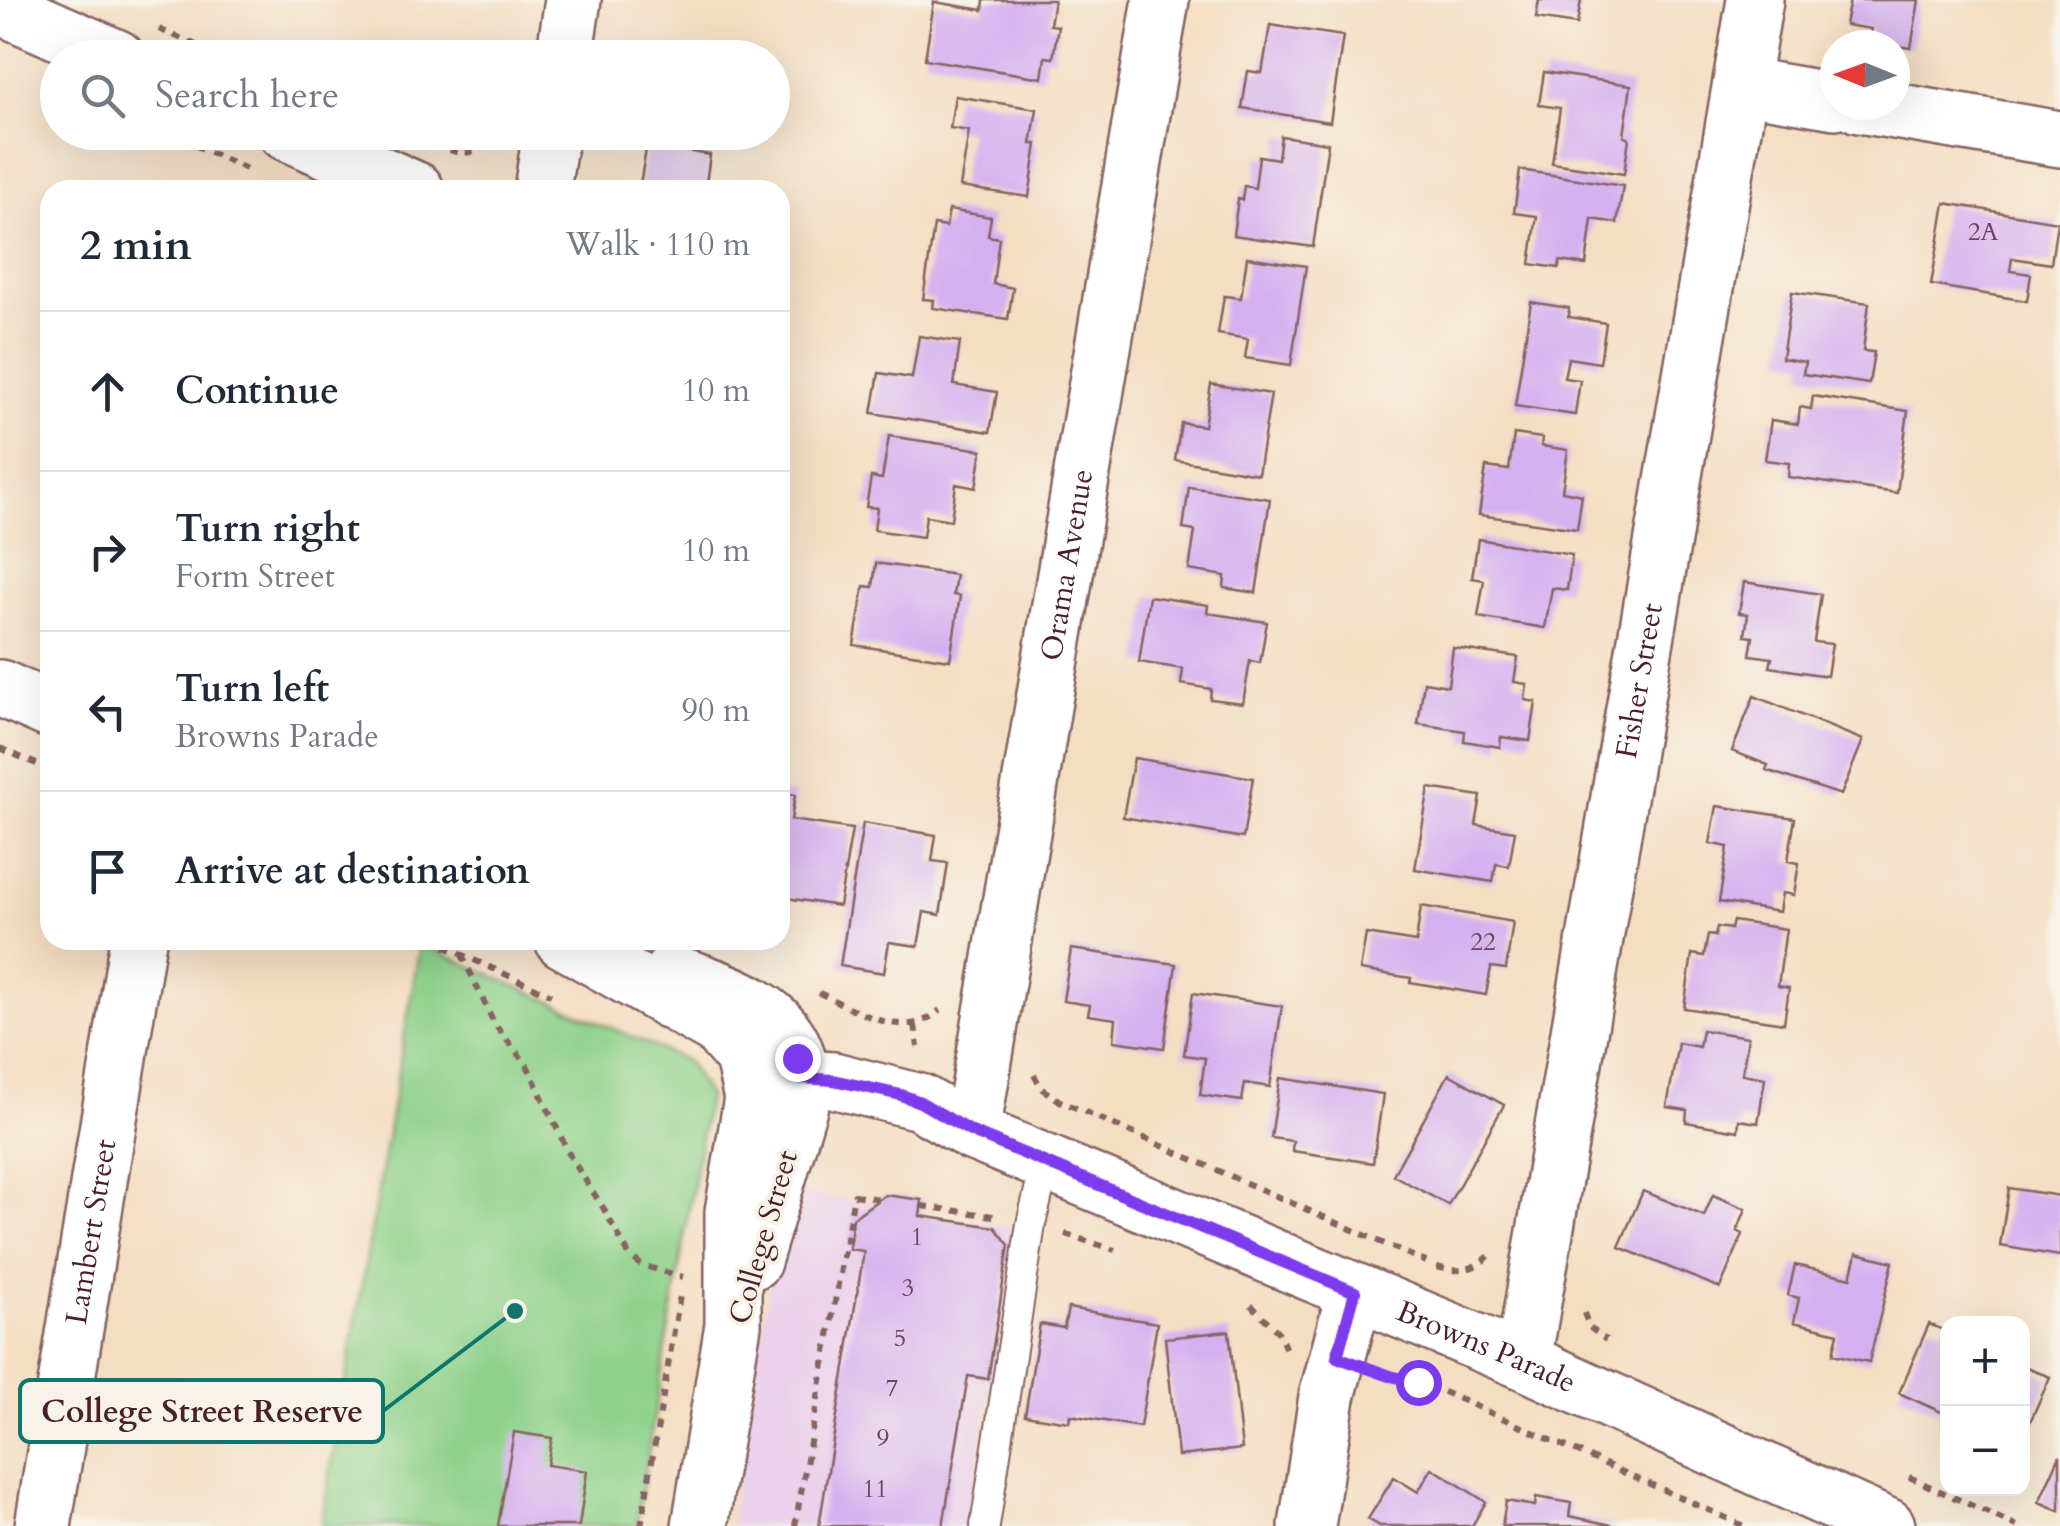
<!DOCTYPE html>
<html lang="en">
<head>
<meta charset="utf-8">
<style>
	body { margin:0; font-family:Cardo,serif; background:#f6f6f7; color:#1f2937 }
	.controls { position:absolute; right:30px; bottom:30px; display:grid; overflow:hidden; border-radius:20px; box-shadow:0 10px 40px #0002 }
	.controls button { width:90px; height:90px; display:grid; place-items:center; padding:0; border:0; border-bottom:2px solid #e0e1e3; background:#fff; color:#1f2937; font:50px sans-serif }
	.compass { position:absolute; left:1820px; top:30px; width:90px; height:90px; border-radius:50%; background:#fff; box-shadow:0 10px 40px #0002; rotate:271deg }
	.stop { position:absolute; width:30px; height:30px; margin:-22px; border:8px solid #7c3aed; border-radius:50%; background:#fff }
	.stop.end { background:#7c3aed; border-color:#fff; box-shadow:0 2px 10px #0008 }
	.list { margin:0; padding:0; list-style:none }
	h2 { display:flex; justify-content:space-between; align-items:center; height:130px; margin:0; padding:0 40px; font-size:42px }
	h2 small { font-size:32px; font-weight:400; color:#747a83 }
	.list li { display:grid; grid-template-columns:65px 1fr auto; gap:30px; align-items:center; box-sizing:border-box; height:160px; padding:0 40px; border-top:2px solid #e0e1e3 }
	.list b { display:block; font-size:38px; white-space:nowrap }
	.list p { margin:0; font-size:32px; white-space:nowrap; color:#747a83 }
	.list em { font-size:32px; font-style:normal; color:#747a83 }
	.icon { flex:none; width:55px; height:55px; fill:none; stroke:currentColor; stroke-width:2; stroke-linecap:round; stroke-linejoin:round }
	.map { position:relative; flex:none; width:2060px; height:1526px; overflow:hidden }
	.search { position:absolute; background:#fff; box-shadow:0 10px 40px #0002; left:40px; top:40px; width:750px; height:110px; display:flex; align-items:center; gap:25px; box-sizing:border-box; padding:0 35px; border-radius:55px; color:#747a83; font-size:38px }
	.panel { position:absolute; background:#fff; box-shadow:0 10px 40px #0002; left:40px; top:180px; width:750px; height:770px; border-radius:30px }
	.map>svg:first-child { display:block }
	.built { fill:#ebd1eb }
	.green { fill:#8ed18a; stroke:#6c785a; stroke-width:2.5 }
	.building { fill:#d5b0f0 }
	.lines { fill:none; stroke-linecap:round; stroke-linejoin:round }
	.lane-casing { stroke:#866260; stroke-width:32 }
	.street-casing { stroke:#866260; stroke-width:60 }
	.path { stroke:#866260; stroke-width:6; stroke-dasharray:8 8; stroke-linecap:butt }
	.lane { stroke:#fff; stroke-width:28 }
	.street { stroke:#fff; stroke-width:55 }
	.route { stroke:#7c3aed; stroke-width:12 }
	.labels { text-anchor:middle; stroke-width:8; stroke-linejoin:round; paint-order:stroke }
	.number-label { font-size:25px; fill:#6d435c }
	.street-label { font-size:30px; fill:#4a1f2b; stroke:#f7f3e8 }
	.leader { fill:none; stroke:#0f766e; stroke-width:4 }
	.callout-dot { fill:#0f766e; stroke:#f7f3e8; stroke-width:4 }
	.callout { fill:#f7f3e8; stroke:#0f766e; stroke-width:4 }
	.callout-label { font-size:32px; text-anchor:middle; font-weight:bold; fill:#4a1f2b }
</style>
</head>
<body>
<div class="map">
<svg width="2060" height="1526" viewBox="0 0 2060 1526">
	<rect width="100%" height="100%" fill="#f7f3e8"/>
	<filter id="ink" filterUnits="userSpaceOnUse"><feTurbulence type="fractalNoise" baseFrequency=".01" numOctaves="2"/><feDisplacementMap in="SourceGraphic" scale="20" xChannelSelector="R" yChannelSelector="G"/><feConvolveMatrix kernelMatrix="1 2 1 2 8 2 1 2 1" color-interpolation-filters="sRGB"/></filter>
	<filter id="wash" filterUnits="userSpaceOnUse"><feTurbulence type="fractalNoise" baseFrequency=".0048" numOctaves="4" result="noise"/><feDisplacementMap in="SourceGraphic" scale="40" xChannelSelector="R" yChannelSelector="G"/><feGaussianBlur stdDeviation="2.25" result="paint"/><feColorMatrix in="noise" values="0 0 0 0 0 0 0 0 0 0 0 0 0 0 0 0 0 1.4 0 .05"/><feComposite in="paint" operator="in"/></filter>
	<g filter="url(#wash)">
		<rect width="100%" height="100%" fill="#f4dec2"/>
		<!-- built -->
		<path class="built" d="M785,1190L1016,1228L967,1526H730Z"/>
		<!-- green -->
		<path class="green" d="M420,944L687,1061L708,1096L636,1526H321Z"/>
		<g id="blocks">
			<!-- building -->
			<path class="building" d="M984,0H1054L1050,25L1058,26L1053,58L1045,57L1042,78L925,59L934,2L983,10Z
				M1539,0H1581L1577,24L1536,18Z
				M1850,0H1919L1911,48L1869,42L1871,29L1845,25Z
				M1270,25L1343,36L1330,122L1242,108L1248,71L1262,73Z
				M667,47L716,55V58H665Z
				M1544,72L1631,85L1624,136L1629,138L1624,174L1552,163L1560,108L1539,105Z
				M955,96L1037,109L1031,144H1037L1029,197L960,187L969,131L950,128Z
				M653,132H712L710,145L652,136Z
				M1281,136L1328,143L1313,247L1233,235L1238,199L1242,200L1244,186L1255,188L1259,156L1278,159Z
				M647,144L710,155L705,190H639Z
				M1520,170L1623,186L1617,223L1592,219L1586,265L1560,261L1559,268L1530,264L1537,216L1514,213Z
				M1945,203L2057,222L2051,264L2012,258L2010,271L2031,274L2027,301L1931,285Z
				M949,210L991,217L988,236L999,238L993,284L1013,288L1008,319L933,308L934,300L923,299L934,225L946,227Z
				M1247,257L1306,266L1291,365L1245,358L1248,339L1218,334L1224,296L1241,298Z
				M1792,292L1869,303L1863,351L1874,352L1869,384L1803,374L1805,362L1782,358Z
				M1531,302L1569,308L1568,317L1606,323L1600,363L1568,358L1564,378L1580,380L1575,415L1515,406Z
				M919,336L960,342L954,385L997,392L990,432L872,413L879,373L912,378Z
				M1211,384L1271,394L1258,474L1175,460L1181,423L1204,426Z
				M1813,396L1908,411L1897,493L1788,477L1789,463L1765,460L1771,420L1798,424L1800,407L1811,409Z
				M1514,434L1542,438L1541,446L1568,450L1562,491L1582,495L1577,529L1479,515L1486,467L1509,470Z
				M889,436L982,450L976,488L956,484L951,520L926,516L923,537L874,530L877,508L866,507L871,477L882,479Z
				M1189,487L1270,499L1256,593L1224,588L1225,576L1189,570L1195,531L1183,529Z
				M1478,539L1572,555L1567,590L1552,588L1545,628L1478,617L1484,580L1472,578Z
				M876,563L956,575L953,595L960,596L950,660L854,645L864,586L873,587Z
				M1744,582L1821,594L1814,642L1832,644L1827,676L1770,667L1772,658L1750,655L1753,637L1745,636L1748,614L1739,613Z
				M1149,596L1208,605L1207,613L1267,622L1260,663L1250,661L1243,703L1210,699L1211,689L1181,684L1183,669L1139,662Z
				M1453,648L1518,657L1514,682L1527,684L1525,700L1536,702L1530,741L1501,737L1500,747L1464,741L1465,731L1418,724L1424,682L1448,686Z
				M1754,696L1863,740L1841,795L1766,770L1768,765L1732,751Z
				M1134,758L1253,778L1243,838L1123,817Z
				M1429,788L1481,796L1476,825L1515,831L1509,866L1496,864L1493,882L1415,869Z
				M780,792L795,795L791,820L852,829L839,906L780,897Z
				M1717,806L1795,818L1788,861L1799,863L1794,895L1782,893L1779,912L1719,902L1728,847L1710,843Z
				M863,823L936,835L932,861L948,863L940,915L924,912L918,946L889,942L884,973L840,966Z
				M1421,906L1513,922L1506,969L1491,967L1486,995L1410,982L1411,978L1360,970L1366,934L1416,942Z
				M1733,921L1786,929L1778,986L1789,988L1784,1023L1684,1008L1692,954L1704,956L1708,935L1715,936L1717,927L1731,929Z
				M1071,949L1176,964L1164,1048L1114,1041L1116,1019L1088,1015L1090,1005L1063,1001Z
				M1193,993L1282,1006L1270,1087L1245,1083L1242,1101L1200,1095L1205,1058L1184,1055Z
				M1702,1030L1748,1037L1742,1074L1765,1078L1758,1123L1739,1120L1738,1131L1686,1122L1687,1110L1667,1107L1678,1043L1699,1047Z
				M1449,1074L1504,1105L1448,1205L1393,1175Z
				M1280,1078L1383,1094L1373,1163L1292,1151L1293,1141L1271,1138Z
				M2009,1188L2060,1196V1256L2000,1246Z
				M1643,1191L1704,1216L1713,1195L1746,1209L1737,1231L1743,1234L1720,1288L1619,1247Z
				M885,1195L922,1200L920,1216L995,1227L1009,1245L988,1379L968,1376L943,1526H819L864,1251L849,1249L853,1218Z
				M1857,1253L1893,1262L1869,1362L1833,1354L1838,1333L1794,1322L1799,1298L1788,1295L1795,1265L1851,1278Z
				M1068,1308L1157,1323L1140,1427L1070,1415L1069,1422L1025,1415L1040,1324L1064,1328Z
				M1929,1324L1948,1332V1406L1941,1412L1899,1393Z
				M1229,1331L1242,1449L1178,1456L1165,1338Z
				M2022,1365L2050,1377L2022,1440Z
				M514,1432L552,1438L547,1465L587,1471L579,1526H498Z
				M2060,1455V1511L2039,1502Z
				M1432,1468L1486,1502L1472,1526H1380L1368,1519L1394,1477L1418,1492Z
				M1536,1497L1571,1503L1569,1516L1617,1526H1502L1506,1501L1535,1506Z"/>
		</g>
	</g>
	<g filter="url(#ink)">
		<use href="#blocks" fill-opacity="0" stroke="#866260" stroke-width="2.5"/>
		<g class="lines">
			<defs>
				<path id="lane" d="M985,1526L1031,1224L1046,1161"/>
				<g id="street">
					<path d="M0,6L117,58"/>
					<path d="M564,58L573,0"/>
					<path d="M1741,85L1835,101"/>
					<path d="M1859,105L2060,139"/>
					<path d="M286,132L416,190"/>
					<path d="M542,190L551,132"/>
					<path d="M0,688L50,710"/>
					<path d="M563,940L718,1028L743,1057L752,1098L733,1212V1325L700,1526"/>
					<path d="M672,972C741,996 811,1015 800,1104L753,1261"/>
					<path id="s1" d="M752,1098L801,1078L833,1080L920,1102L972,1132L1523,1361L1887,1526"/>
					<path id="s2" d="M972,1132L1161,0"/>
					<path id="s3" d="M1523,1361L1755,0"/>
					<path id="s4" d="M43,1526L138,940"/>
					<path d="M1307,1526L1327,1397L1355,1292"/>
				</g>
			</defs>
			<!-- lane casing -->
			<use href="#lane" class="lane-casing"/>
			<!-- street casing -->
			<use href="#street" class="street-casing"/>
			<!-- path -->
			<path class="path" d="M159,29L227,58
				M166,132L251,171
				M450,150C469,158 486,148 499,133
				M0,748L50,770
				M430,940L551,995
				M462,955L495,1025L527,1065L571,1158L604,1209L629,1255L641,1265L683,1277
				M819,993C855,1009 905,1044 940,1010
				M915,1025L918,1047
				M1034,1075L1042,1089L1060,1101L1426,1262
				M922,1206L1000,1217
				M1065,1234L1115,1250
				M1437,1267C1458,1273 1473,1271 1489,1256
				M1251,1305L1279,1333L1286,1350
				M1584,1313L1589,1327L1606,1340
				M1382,1373L1430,1386L1744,1526
				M1909,1477L2017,1526
				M641,1526L680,1295
				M795,1526L854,1195L880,1199"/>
			<!-- lane -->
			<use href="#lane" class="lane"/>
			<!-- street -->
			<use href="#street" class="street"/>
		</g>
	</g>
	<g class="lines" filter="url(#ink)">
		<!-- route -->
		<path class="route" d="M797,1058L801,1078L833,1080L901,1095L920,1102L972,1132L1355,1292L1337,1357L1390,1376L1418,1382"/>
	</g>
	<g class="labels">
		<!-- number labels -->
		<g class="number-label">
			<text x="1983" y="240">2A</text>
			<text x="1483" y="950">22</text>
			<text x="917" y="1245">1</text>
			<text x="908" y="1296">3</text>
			<text x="900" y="1346">5</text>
			<text x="892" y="1396">7</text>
			<text x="883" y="1446">9</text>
			<text x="875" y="1497">11</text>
		</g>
		<!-- street labels -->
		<g class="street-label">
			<text dy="10" stroke="none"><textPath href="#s2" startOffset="575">Orama Avenue</textPath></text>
			<text dy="10" stroke="none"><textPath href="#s3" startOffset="690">Fisher Street</textPath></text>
			<text dy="10" stroke="none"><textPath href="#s4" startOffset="298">Lambert Street</textPath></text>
			<text transform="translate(763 1237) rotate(-74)" y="10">College Street</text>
			<text dy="10" stroke="none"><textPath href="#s1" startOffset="792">Browns Parade</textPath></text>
		</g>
	</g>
	<!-- callouts -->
	<path class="leader" d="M515 1311L383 1411"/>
	<circle class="callout-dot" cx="515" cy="1311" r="10"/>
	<rect class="callout" x="20" y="1380" width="363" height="62" rx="10"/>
	<g class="callout-label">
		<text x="202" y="1422">College Street Reserve</text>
	</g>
</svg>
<div class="controls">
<button>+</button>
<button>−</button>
</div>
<svg class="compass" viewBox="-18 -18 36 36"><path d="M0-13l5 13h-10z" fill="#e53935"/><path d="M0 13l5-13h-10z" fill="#747a83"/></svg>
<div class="stop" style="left:1418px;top:1382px"></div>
<div class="stop end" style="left:797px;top:1058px"></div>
<div class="search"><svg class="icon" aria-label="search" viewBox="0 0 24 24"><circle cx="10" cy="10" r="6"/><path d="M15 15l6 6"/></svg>Search here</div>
<section class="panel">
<h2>2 min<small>Walk · 110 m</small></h2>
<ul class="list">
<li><svg class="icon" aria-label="ahead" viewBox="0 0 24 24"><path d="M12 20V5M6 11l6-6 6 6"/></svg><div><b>Continue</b></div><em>10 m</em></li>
<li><svg class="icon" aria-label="right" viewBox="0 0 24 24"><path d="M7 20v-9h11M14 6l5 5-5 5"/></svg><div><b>Turn right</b><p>Form Street</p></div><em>10 m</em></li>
<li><svg class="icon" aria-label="left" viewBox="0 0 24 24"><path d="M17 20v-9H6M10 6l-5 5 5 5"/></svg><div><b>Turn left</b><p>Browns Parade</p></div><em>90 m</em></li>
<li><svg class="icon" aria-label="arrive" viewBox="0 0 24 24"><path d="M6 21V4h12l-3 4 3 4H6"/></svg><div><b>Arrive at destination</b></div></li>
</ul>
</section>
</div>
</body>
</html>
